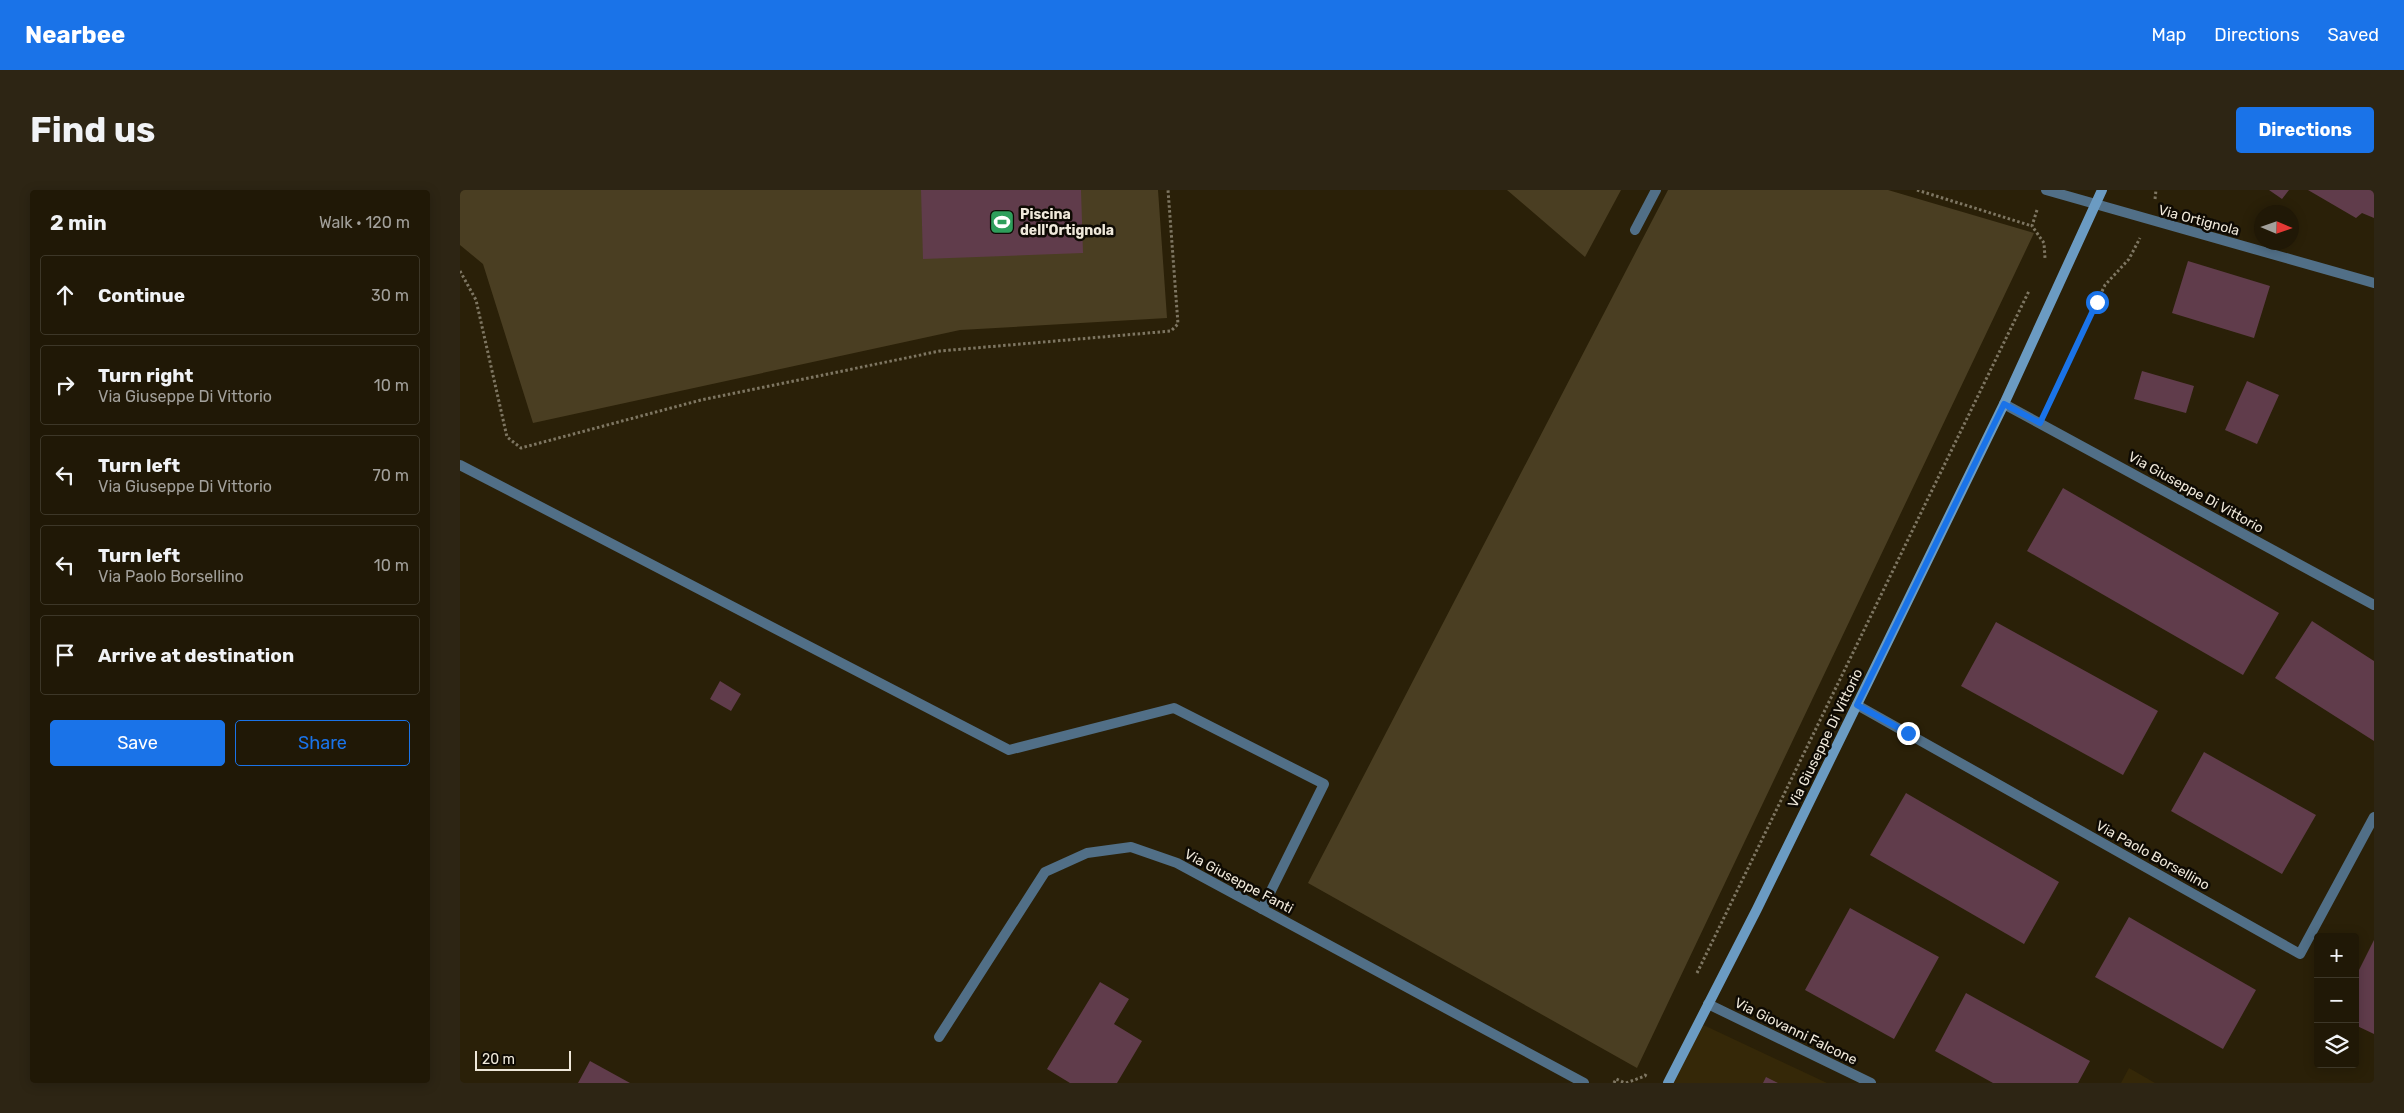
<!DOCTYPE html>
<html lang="en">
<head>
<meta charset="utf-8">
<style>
	body { margin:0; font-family:Rubik,sans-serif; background:#2d2514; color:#f1f3f6 }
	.controls { position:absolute; right:15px; bottom:15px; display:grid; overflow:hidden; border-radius:5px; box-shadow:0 2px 12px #0003 }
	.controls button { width:45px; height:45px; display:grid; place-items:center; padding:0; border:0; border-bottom:1px solid #3d3728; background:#201806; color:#f1f3f6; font:25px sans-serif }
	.compass { position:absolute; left:1794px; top:15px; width:45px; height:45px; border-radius:50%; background:#201806; box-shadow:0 2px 12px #0003; rotate:92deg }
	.scale { position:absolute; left:15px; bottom:12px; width:96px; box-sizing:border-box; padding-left:5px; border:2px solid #efe8da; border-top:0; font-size:14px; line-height:18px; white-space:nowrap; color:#efe8da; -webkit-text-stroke:4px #0e0a03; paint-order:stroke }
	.stop { position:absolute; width:15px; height:15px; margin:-11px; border:4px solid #1a73e8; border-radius:50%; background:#fff }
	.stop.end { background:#1a73e8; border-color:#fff; box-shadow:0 1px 5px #0008 }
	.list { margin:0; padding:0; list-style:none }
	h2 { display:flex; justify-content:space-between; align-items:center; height:65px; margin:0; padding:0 20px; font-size:21px }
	h2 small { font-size:16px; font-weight:400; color:#a2a09b }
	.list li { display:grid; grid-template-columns:32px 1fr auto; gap:15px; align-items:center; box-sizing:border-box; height:80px; margin:0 10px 10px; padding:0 10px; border:1px solid #3d3728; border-radius:5px }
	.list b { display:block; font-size:19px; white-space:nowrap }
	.list p { margin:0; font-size:16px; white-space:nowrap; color:#a2a09b }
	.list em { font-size:16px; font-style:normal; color:#a2a09b }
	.actions { display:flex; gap:10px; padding:15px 20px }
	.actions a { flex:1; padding:11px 0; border:1px solid #1a73e8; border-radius:5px; text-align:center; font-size:18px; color:#1a73e8 }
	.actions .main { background:#1a73e8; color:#fff }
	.icon { flex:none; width:28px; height:28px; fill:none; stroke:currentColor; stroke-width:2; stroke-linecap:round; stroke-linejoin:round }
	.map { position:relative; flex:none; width:1914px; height:893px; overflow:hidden; border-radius:5px }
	header { display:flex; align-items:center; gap:30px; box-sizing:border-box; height:70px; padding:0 25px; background:#1a73e8; color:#fff }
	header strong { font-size:24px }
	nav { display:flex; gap:28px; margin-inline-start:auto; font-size:18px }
	.intro { display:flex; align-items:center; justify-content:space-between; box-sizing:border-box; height:120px; padding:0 30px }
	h1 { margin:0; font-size:35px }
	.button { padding:12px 22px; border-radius:5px; background:#1a73e8; color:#fff; font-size:18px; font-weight:700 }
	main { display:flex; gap:30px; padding:0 30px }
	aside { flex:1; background:#201806; border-radius:5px; box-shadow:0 2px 12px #0003 }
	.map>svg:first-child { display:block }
	.built { fill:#352808 }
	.green { fill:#4a3e22 }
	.building { fill:#603c4b }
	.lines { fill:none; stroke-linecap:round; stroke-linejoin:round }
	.path { stroke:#7e7662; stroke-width:3; stroke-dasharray:2.5 2.5; stroke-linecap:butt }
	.service { stroke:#516f87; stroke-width:10 }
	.minor { stroke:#516f87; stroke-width:10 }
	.secondary { stroke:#6b9bc2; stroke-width:10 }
	.route { stroke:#1a73e8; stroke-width:6 }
	.labels { text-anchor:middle; stroke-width:5; stroke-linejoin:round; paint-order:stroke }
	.poi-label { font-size:14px; font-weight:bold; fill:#efe8da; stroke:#0e0a03; text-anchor:start }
	.street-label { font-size:14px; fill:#efe8da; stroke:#0e0a03 }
</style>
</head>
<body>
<header>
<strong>Nearbee</strong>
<nav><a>Map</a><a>Directions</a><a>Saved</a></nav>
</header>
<div class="intro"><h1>Find us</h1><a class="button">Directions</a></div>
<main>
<aside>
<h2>2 min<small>Walk · 120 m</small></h2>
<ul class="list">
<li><svg class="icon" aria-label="ahead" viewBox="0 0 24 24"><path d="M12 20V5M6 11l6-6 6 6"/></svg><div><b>Continue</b></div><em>30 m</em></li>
<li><svg class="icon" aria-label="right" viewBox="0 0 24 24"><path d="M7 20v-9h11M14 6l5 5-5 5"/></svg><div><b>Turn right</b><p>Via Giuseppe Di Vittorio</p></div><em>10 m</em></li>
<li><svg class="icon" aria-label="left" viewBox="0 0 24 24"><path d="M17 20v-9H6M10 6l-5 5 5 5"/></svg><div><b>Turn left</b><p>Via Giuseppe Di Vittorio</p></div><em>70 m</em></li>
<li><svg class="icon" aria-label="left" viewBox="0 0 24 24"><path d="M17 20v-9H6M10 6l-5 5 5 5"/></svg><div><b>Turn left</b><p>Via Paolo Borsellino</p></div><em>10 m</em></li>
<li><svg class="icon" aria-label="arrive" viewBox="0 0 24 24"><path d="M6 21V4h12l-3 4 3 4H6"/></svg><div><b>Arrive at destination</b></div></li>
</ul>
<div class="actions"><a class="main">Save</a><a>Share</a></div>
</aside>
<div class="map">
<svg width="1914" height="893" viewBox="0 0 1914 893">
	<rect width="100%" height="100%" fill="#2a2008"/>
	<!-- built -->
	<path class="built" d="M1235,831L1367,893H1205Z
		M1669,878L1695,893H1661Z"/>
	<!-- green -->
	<path class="green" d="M0,0H698L707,128L500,140L73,233L23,74L0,55Z
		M1047,0H1161L1125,67Z
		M1208,0H1428L1574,43L1177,878L848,693Z"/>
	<!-- building -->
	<path class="building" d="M461,0H621L623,63L463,69Z
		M1809,0H1829L1822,9Z
		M1848,0H1914V28L1902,23L1896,28Z
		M1728,71L1810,96L1794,148L1712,123Z
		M1682,181L1734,196L1726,223L1674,209Z
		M1787,191L1819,205L1797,254L1765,240Z
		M1603,298L1819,423L1783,485L1567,361Z
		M1852,431L1914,471V551L1815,488Z
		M1536,432L1698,521L1663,585L1501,496Z
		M260,491L281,504L271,521L250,509Z
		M1744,562L1856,625L1822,684L1711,621Z
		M1446,603L1599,692L1564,754L1410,665Z
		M1390,718L1479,767L1434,849L1345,800Z
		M1669,727L1796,800L1763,859L1635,787Z
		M1914,750V844L1895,835V788Z
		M640,792L669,809L654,834L682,851L657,893H610L587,879Z
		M1506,803L1630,871L1618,893H1533L1475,861Z
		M130,871L170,893H118Z
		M1306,887L1318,893H1303Z"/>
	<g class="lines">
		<!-- path -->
		<path class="path" d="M1457,0L1572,36
			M1695,9L1696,0
			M1577,20L1572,36L1584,53L1585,68
			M0,81L16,110L47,247L61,258L241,210L480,161L711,141L718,134L708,0
			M1588,214L1645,95L1669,69L1680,48
			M1237,783L1569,101
			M1154,893L1156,889L1165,893
			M1166,893L1185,886L1187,882"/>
		<!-- service -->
		<path class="service" d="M0,275L549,560L714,518L864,594L802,719"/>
		<!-- minor -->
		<path class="minor" d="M1586,0L1914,93
			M1175,40L1196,0
			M1544,214L1914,415
			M1397,515L1840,764L1914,627
			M1248,814L1411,893
			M479,847L585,682L627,663L671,657L717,673L1124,893"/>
		<!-- secondary -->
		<path class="secondary" d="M1208,893L1297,719L1544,214L1642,0"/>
	</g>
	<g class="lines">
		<!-- route -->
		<path class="route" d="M1448,543L1397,515L1544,214L1580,233L1637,112"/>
	</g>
	<!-- icons -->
	<defs>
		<symbol id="stadium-square" viewBox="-11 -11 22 22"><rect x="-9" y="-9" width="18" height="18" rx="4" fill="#2e9e5b" stroke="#0e0a03"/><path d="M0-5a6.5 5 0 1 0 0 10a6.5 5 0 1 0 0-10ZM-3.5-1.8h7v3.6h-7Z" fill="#fff"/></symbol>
	</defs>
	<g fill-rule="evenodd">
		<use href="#stadium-square" x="528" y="18" width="28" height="28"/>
	</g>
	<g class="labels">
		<!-- poi labels -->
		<g class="poi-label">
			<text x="560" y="29">Piscina<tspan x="560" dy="16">dell'Ortignola</tspan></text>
		</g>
		<!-- street labels -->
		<g class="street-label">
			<text transform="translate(1739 30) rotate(15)" y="5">Via Ortignola</text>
			<text transform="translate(1736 302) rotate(29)" y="5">Via Giuseppe Di Vittorio</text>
			<text transform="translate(1365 548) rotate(-64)" y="5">Via Giuseppe Di Vittorio</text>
			<text transform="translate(1693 665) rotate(29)" y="5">Via Paolo Borsellino</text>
			<text transform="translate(779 691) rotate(28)" y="5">Via Giuseppe Fanti</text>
			<text transform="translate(1336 841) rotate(26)" y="5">Via Giovanni Falcone</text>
		</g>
	</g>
</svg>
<div class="controls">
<button>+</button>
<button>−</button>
<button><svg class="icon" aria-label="layers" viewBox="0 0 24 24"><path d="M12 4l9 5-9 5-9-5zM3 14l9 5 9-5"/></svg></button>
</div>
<svg class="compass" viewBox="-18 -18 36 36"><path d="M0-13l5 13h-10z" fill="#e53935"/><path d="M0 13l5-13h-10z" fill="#a2a09b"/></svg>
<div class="scale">20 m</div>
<div class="stop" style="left:1637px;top:112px"></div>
<div class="stop end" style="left:1448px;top:543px"></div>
</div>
</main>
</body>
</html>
